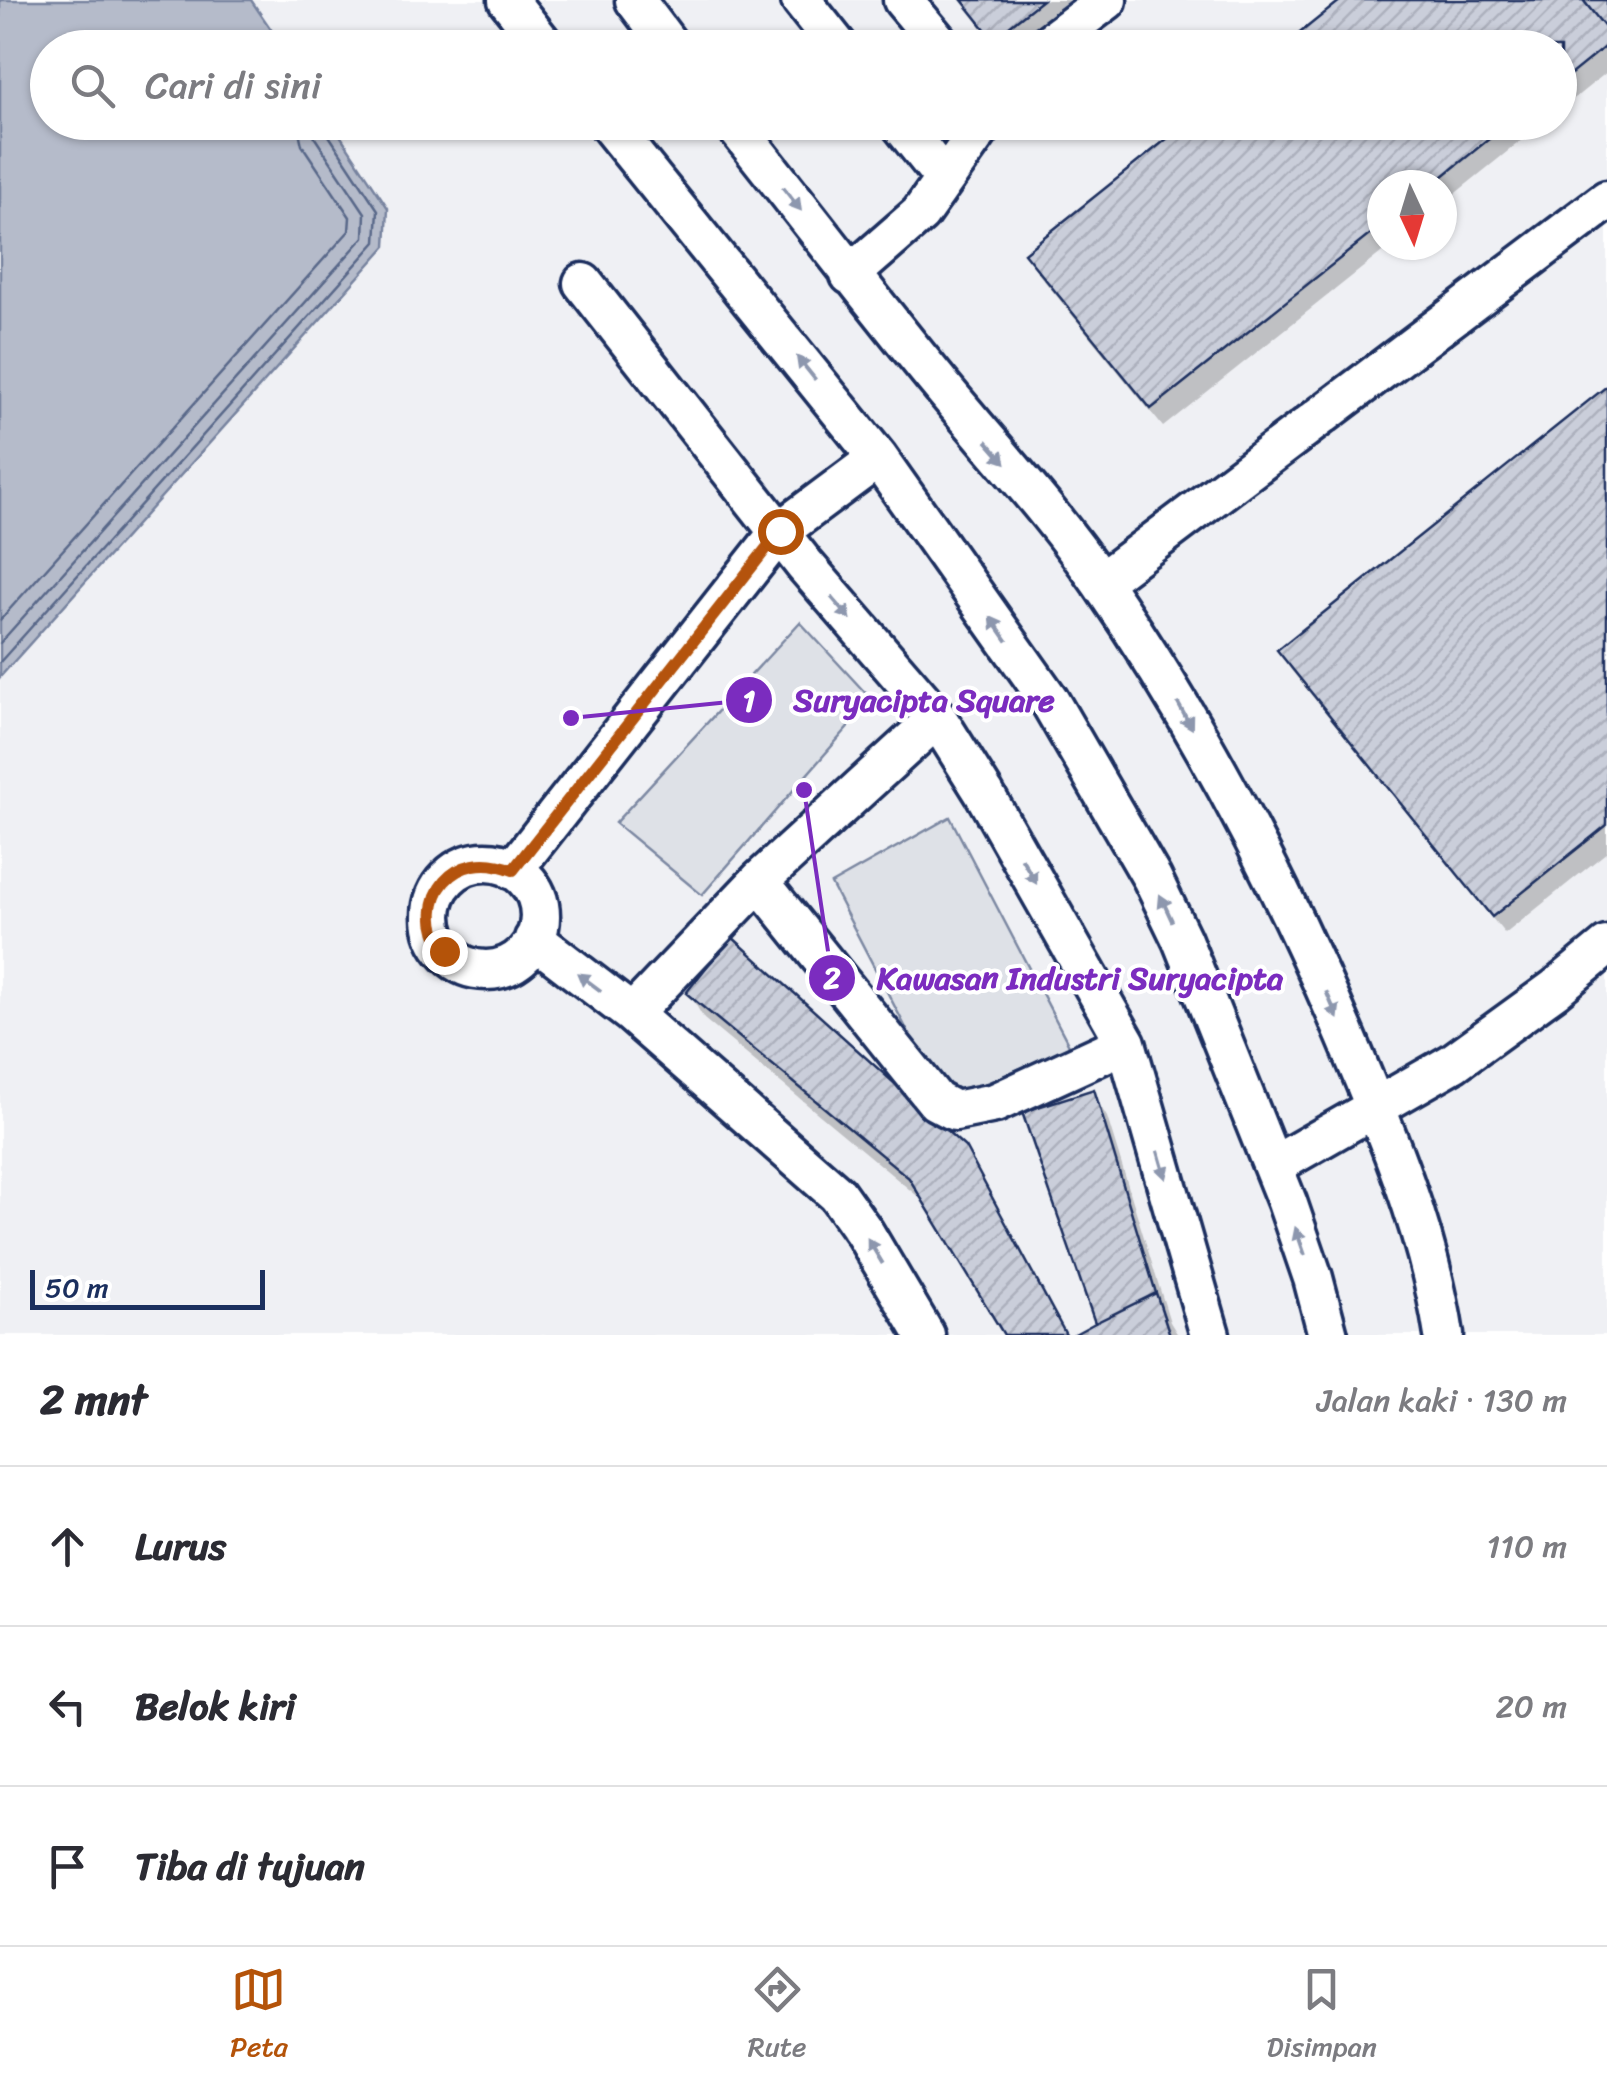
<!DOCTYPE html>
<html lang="id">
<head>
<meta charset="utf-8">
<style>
	body { margin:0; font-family:Sriracha,sans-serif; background:#f2f2f3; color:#2b2b33 }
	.compass { position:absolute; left:1367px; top:170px; width:90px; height:90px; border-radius:50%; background:#fff; box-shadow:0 2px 8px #0004; rotate:176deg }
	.scale { position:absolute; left:30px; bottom:25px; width:235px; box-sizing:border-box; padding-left:10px; border:5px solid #1b2f5e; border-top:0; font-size:28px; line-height:35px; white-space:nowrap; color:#1b2f5e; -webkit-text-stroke:8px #fff; paint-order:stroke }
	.stop { position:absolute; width:30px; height:30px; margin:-22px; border:8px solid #b45309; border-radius:50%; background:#fff }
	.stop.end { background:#b45309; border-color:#fff; box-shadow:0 2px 10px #0008 }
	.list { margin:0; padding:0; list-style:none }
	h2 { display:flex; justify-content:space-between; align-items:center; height:130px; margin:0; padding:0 40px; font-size:42px }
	h2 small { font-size:32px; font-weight:400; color:#7c7c81 }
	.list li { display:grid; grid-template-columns:65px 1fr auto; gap:30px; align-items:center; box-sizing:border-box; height:160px; padding:0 40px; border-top:2px solid #e1e1e2 }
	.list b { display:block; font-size:38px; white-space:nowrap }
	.list em { font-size:32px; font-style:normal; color:#7c7c81 }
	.icon { flex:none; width:55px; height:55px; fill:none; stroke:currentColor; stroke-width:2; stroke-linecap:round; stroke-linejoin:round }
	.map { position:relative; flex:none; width:1607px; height:1335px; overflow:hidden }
	.search { position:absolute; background:#fff; box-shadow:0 2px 8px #0004; left:30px; right:30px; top:30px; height:110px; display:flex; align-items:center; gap:25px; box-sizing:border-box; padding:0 35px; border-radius:55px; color:#7c7c81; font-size:38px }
	.sheet { height:610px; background:#fff }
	nav { display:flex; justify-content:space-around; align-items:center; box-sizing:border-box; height:140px; border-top:2px solid #e1e1e2; background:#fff; font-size:28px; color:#7c7c81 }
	nav a { display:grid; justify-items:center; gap:5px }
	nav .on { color:#b45309 }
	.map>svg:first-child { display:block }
	.built { fill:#eff0f4; fill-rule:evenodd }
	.park { fill:#dee1e7; stroke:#7c88a2; stroke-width:2.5 }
	.water { fill:#b5bbca; stroke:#77839f; stroke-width:2.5 }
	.shadow { fill:#0003 }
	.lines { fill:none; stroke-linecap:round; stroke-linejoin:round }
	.shore { stroke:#596789; stroke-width:2.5 }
	.building { fill:url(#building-hatch); stroke:#1b2f5e; stroke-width:2.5 }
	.minor-casing { stroke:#1b2f5e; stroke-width:45 }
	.minor { stroke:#fff; stroke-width:38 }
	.oneway { fill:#8d97ae }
	.route { stroke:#b45309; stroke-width:12 }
	.leader { fill:none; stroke:#7b2cbf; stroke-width:4 }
	.callout-dot { fill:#7b2cbf; stroke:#fff; stroke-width:4 }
	.mark-label { font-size:30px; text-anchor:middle; font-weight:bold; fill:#fff }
	.callout-label { font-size:32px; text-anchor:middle; font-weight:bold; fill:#7b2cbf; stroke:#fff; stroke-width:8; stroke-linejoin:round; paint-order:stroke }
</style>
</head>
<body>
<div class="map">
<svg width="1607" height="1335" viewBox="0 0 1607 1335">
	<defs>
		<pattern id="building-hatch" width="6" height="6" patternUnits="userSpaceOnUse" patternTransform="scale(2.5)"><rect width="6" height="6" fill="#caceda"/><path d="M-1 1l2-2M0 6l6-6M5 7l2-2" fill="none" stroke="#adb1be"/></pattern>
	</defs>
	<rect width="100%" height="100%" fill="#fff"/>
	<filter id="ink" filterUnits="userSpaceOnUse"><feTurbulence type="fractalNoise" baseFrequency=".01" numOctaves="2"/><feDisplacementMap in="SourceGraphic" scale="20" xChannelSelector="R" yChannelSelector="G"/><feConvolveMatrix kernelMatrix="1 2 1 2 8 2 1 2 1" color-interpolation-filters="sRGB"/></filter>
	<g filter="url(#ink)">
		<!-- built -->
		<path class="built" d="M0,0H1607V1335H0ZM48,48H1560V122H48ZM1382,185H1442V245H1382Z"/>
		<!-- park -->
		<path class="park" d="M800,622L872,700L702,895L615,823Z
			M950,817L1070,1047L959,1095L920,1055L831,884Z"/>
		<!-- water -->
		<path class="water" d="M0,0H251L283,47L48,48V122L332,123L388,208L386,246L0,677Z"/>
		<!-- shadow -->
		<path class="shadow" d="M960,0H1076L1016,48H998Z
			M1345,0H1607V72L1560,110V48Z
			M1192,122H1544L1442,204V185H1382V245H1391L1163,427L1038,273L1027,254Z
			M1607,389V852L1505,934L1291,670L1280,651Z
			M731,940L1064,1335H1006L927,1204L704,1019L689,993Z
			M1092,1092L1107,1117L1170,1322L1178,1335H1078L1099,1325Z"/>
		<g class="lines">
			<!-- shore -->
			<path class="shore" d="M0,620L349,231L350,217L302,145L297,122
				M0,643L364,237L365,213L315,138L312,122
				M0,662L376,242L378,210L326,131L325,122"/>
		</g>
		<!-- building -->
		<path class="building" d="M962,0H1042L993,39Z
			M1341,0H1583L1607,30V45L1560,83V48H1281Z
			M1583,0H1607V30Z
			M1188,122H1510L1432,185H1382V225L1151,409L1024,253Z
			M1607,386V825L1492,917L1277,650Z
			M731,936L965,1147L1066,1335H1004L909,1178L686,993Z
			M1094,1089L1156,1293L1095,1323L1022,1112Z
			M1156,1293L1170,1335H1073L1095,1323Z"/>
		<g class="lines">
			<defs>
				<path id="minor" d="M508,0L546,48
					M635,0L671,48
					M801,0L839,48
					M903,0L943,48
					M1043,48L1107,0
					M607,122L878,458L1049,700L1152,878L1182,940L1287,1202L1313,1278L1328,1335
					M732,122C802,209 868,297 939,383C993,449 1052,512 1101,583C1198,723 1278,877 1345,1034C1386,1131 1428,1230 1444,1335
					M899,122L944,178
					M850,275L920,214L985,122
					M583,283L804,564L937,718L984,793L1126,1043L1210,1335
					M1101,582L1607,200
					M432 916a54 54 0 1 1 108 0a54 54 0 1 1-108 0Z
					M513,870L780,531L878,458
					M759,881L936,1101L955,1111L995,1103L1126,1043
					M534,939L632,1014L837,1194L864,1232L925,1335
					M632,1014L759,881L937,718
					M1273,1166L1453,1063L1555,989L1607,946"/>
			</defs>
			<!-- minor casing -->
			<use href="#minor" class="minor-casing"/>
			<!-- minor -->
			<use href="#minor" class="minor"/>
		</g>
		<!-- one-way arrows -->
		<defs><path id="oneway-solid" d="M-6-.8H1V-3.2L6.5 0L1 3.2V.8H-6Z" transform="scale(2.5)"/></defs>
		<g class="oneway">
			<use href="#oneway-solid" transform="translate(792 199) rotate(52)"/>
			<use href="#oneway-solid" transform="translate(806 368) rotate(-129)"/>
			<use href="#oneway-solid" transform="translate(996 452) rotate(49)"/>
			<use href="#oneway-solid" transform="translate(841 608) rotate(49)"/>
			<use href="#oneway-solid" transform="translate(999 629) rotate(-125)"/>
			<use href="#oneway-solid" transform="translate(1185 716) rotate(61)"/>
			<use href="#oneway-solid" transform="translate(1029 871) rotate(60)"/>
			<use href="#oneway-solid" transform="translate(1166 908) rotate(-115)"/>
			<use href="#oneway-solid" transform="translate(589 982) rotate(-143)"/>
			<use href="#oneway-solid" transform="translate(1332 1005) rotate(67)"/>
			<use href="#oneway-solid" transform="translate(1162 1165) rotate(74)"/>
			<use href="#oneway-solid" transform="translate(1300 1241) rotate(-109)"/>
			<use href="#oneway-solid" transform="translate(875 1251) rotate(-121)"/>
		</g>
	</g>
	<g class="lines" filter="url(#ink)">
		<!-- route -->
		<path class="route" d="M444,951C411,898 455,846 513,870L780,531"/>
	</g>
	<!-- callouts -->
	<path class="leader" d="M571 718L749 700M804 790L832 978"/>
	<g class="callout-dot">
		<circle cx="571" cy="718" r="10"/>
		<circle cx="804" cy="790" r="10"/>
		<circle cx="749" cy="700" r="25"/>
		<circle cx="832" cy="978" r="25"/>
	</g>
	<g class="mark-label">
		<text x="749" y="711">1</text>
		<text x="832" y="988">2</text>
	</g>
	<g class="callout-label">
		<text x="924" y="711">Suryacipta Square</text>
		<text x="1080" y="989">Kawasan Industri Suryacipta</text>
	</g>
</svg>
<svg class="compass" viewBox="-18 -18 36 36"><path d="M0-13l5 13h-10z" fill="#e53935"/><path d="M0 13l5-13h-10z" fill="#7c7c81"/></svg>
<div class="scale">50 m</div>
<div class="stop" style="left:780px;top:531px"></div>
<div class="stop end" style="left:444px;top:951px"></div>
<div class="search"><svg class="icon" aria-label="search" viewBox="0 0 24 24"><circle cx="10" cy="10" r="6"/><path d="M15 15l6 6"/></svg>Cari di sini</div>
</div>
<section class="sheet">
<h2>2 mnt<small>Jalan kaki · 130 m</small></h2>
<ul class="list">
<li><svg class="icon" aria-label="ahead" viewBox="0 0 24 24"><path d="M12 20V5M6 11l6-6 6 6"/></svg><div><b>Lurus</b></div><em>110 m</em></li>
<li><svg class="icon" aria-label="left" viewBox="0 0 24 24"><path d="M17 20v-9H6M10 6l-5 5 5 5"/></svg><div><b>Belok kiri</b></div><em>20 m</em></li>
<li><svg class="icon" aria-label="arrive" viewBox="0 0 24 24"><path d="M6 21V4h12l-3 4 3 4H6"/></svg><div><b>Tiba di tujuan</b></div></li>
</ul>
</section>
<nav>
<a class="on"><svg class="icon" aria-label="map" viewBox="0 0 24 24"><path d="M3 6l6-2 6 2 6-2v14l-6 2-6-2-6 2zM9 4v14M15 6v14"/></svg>Peta</a>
<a><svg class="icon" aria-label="directions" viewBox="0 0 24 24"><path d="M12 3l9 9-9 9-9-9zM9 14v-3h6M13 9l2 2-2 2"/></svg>Rute</a>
<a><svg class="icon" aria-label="saved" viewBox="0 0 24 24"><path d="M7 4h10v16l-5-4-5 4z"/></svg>Disimpan</a>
</nav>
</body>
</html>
